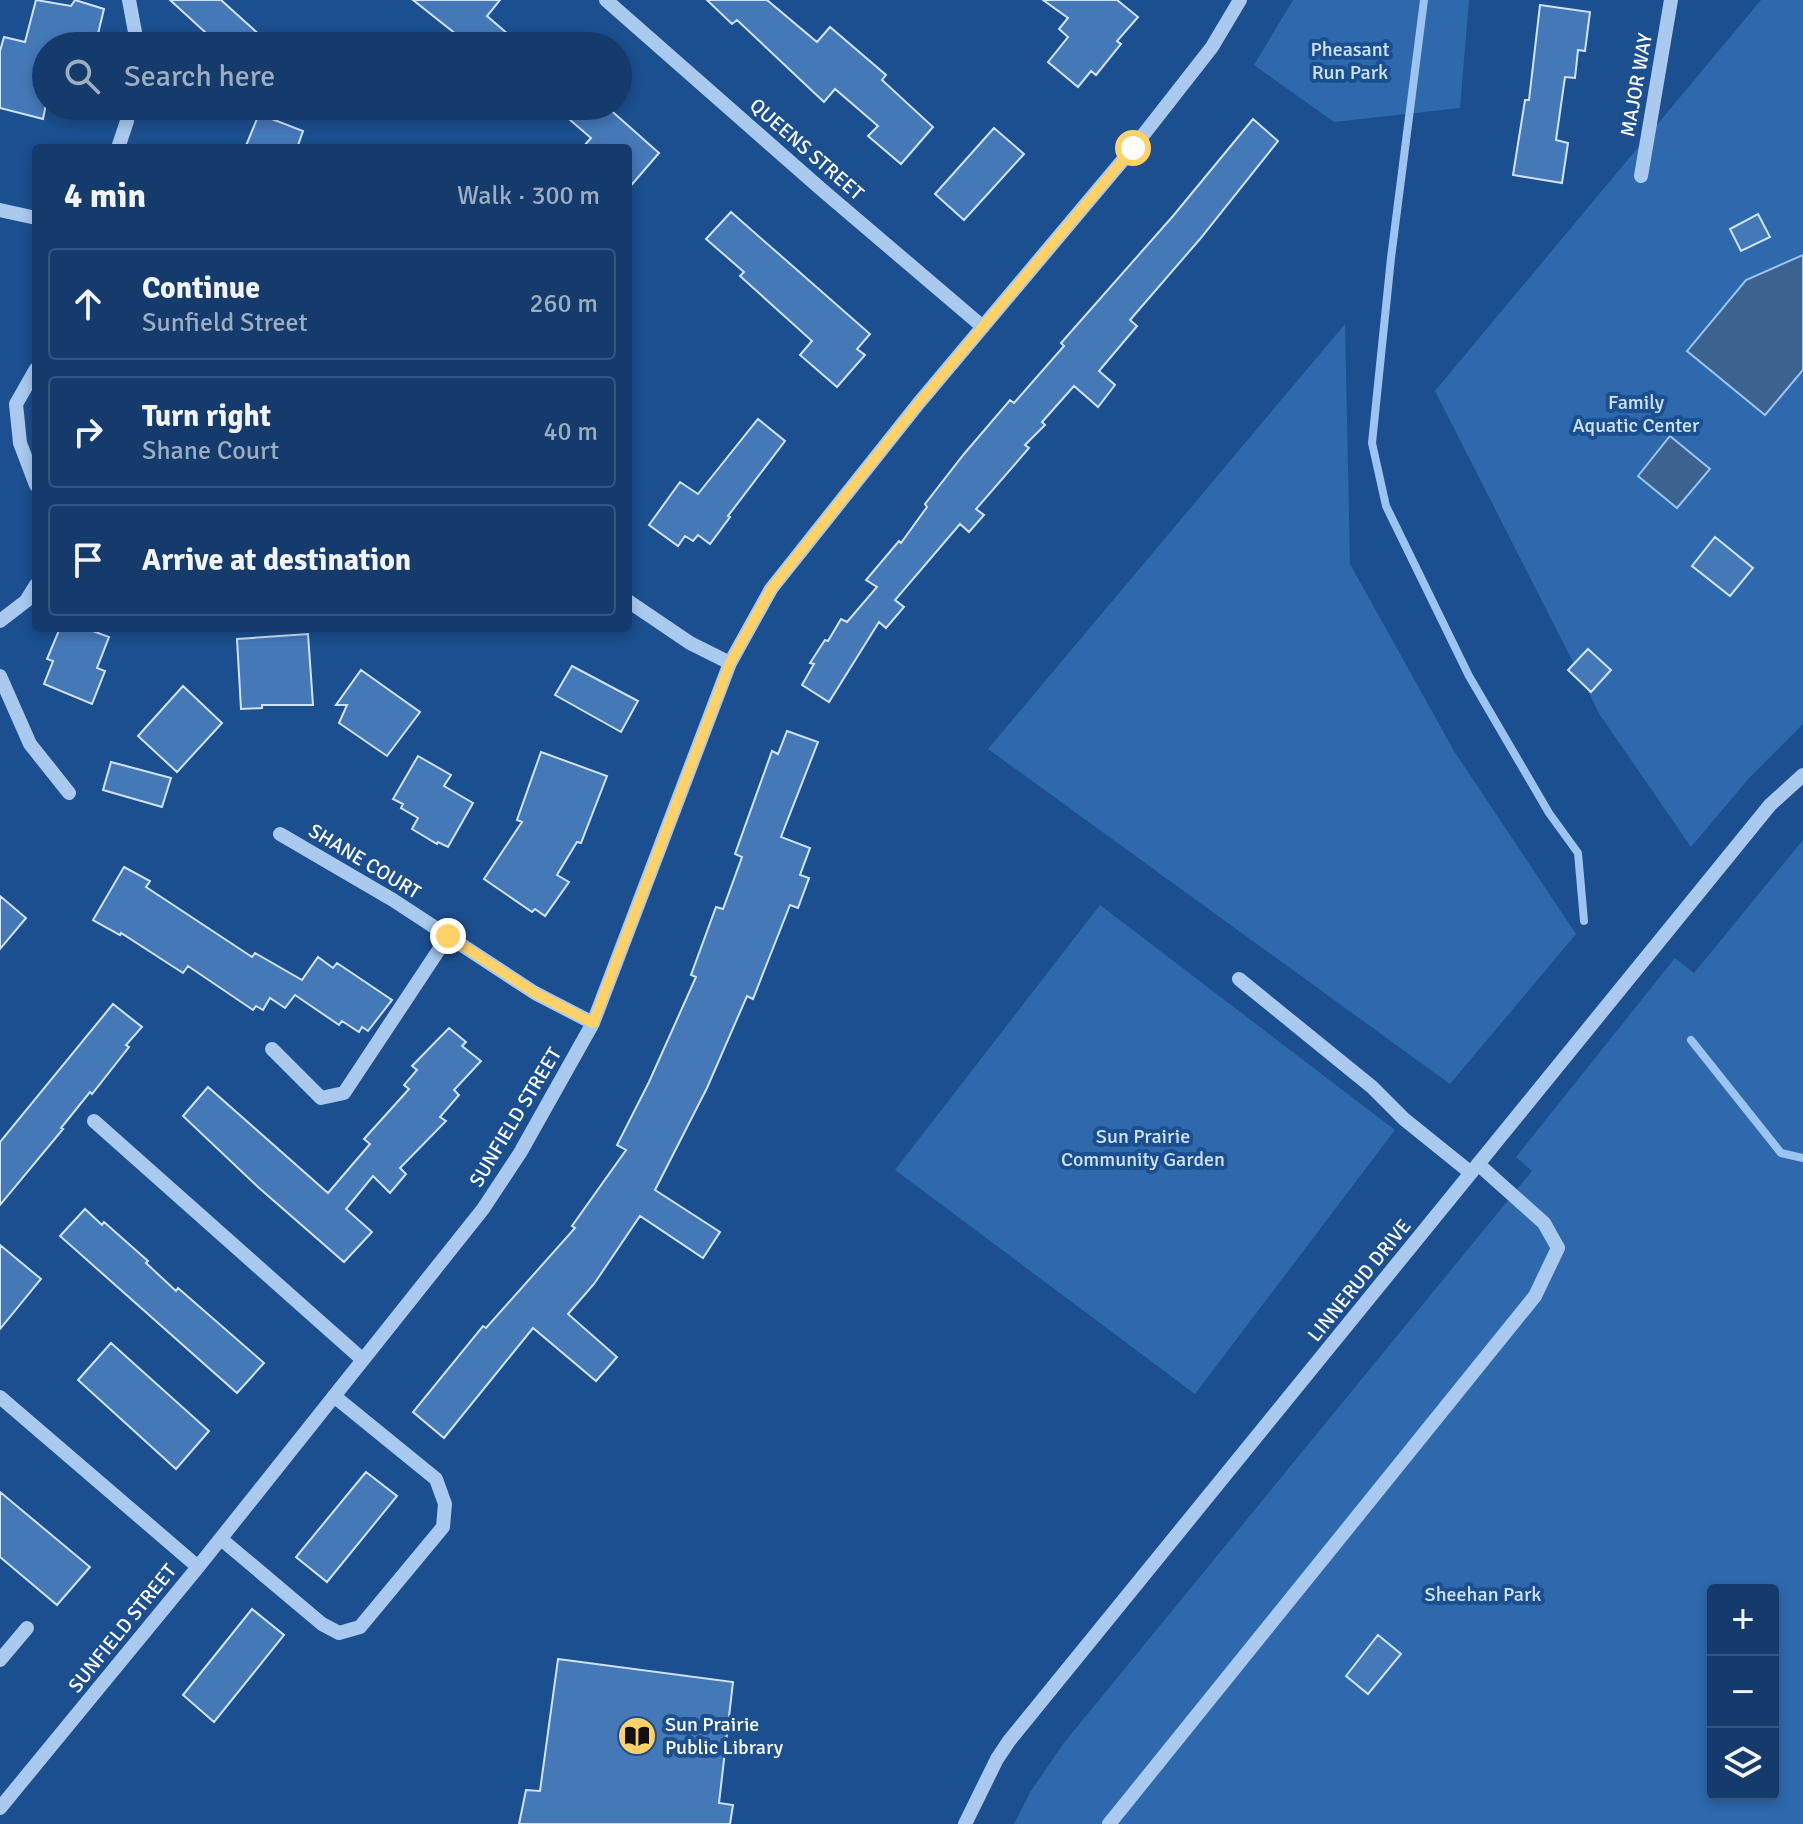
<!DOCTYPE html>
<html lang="en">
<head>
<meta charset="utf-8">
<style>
	body { margin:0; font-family:Signika,sans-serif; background:#214673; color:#f1f3f6 }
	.controls { position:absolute; right:24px; bottom:24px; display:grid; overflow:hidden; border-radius:8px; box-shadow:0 4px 12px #0003 }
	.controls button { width:72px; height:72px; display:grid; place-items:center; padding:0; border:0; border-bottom:2px solid #33557e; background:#143b6b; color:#f1f3f6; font:40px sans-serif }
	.stop { position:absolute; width:24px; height:24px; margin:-18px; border:6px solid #ffd166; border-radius:50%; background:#fff }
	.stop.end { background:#ffd166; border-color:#fff; box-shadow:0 2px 8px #0008 }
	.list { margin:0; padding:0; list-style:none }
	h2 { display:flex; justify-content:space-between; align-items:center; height:104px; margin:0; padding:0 32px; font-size:34px }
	h2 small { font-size:26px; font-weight:400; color:#9dadc1 }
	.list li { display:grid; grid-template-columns:52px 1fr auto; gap:24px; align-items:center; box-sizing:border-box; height:112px; margin:0 16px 16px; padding:0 16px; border:2px solid #33557e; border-radius:8px }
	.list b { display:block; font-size:30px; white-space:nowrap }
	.list p { margin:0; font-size:26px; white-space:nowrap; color:#9dadc1 }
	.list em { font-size:26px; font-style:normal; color:#9dadc1 }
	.icon { flex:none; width:44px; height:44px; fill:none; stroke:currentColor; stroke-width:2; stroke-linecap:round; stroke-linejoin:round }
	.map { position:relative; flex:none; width:1803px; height:1824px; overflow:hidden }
	.search { position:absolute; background:#143b6b; box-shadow:0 4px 12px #0003; left:32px; top:32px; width:600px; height:88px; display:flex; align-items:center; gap:20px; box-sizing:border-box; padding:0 28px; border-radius:44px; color:#9dadc1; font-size:30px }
	.panel { position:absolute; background:#143b6b; box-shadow:0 4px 12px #0003; left:32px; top:144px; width:600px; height:488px; border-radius:8px }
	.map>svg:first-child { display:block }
	.green { fill:#2e69ad; fill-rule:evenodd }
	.water { fill:#3c6290; stroke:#9cc4f0; stroke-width:2 }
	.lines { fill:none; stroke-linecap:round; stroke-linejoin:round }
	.stream { stroke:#9cc4f0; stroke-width:8 }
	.building { fill:#4478b7; stroke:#cfe3fa; stroke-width:2 }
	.minor { stroke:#a9c9ee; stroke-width:14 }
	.route { stroke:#ffd166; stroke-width:10 }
	.labels { text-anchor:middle; stroke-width:8; stroke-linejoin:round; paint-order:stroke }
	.park-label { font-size:20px; fill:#cfe3fa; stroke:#1b4f8f }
	.street-label { font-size:20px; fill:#fff; stroke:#1b4f8f }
	.poi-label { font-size:20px; fill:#fff; stroke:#1b4f8f; text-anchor:start }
</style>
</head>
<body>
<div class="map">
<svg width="1803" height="1824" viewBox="0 0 1803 1824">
	<rect width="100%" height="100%" fill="#1b4f8f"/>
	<!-- green -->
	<path class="green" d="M1293,0H1469L1460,108L1334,122L1254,65Z
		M1761,0H1803V724L1751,776L1691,847L1600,715L1435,391Z
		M1345,324L1350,564L1454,751L1576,934L1450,1084L988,749Z
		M1803,840V1824H1014L1031,1791L1063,1744L1532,1171L1516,1157L1675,958L1694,973ZM1713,1590H1773V1794H1713Z
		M1100,905L1395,1130L1195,1394L895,1170Z"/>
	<!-- water -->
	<path class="water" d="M1803,255V370L1765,415L1687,351L1746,280Z
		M1670,436L1710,469L1677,508L1638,476Z"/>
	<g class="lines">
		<!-- stream -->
		<path class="stream" d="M1424,0L1391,258L1372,443L1386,506L1469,676L1549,813L1578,853L1584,921
			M1691,1040L1781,1153L1803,1158"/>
	</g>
	<!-- building -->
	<path class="building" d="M36,0L71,6L75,0L104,9L95,46H46V104L43,119L0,108V51L4,37L25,42Z
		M170,0H221L272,46H192L205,32Z
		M413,0H500L487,16L522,46H471Z
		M707,0H767L817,42L830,27L886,75L882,80L933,127L901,164L868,136L878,126L835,89L824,102L737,20L732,24Z
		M1043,0H1117L1138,17L1117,41L1121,44L1096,75L1091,71L1078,87L1048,62L1068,37L1059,29L1068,18Z
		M1540,5L1590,12L1585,51L1578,50L1575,78L1565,77L1556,140L1568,143L1562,183L1513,175L1525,100H1529Z
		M554,106H606L659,153L628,189V148H582L591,138Z
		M259,114L303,131L297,148H245Z
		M1253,119L1278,141L1200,239L1130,320L1137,326L1099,371L1115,385L1098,407L1074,386L1042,422L1045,425L1025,445L1029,448L976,509L984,515L969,532L960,524L895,600L904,607L886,628L879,622L829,702L802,685L814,664L810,663L825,640L828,641L841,619L847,622L877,587L866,580L899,541L901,543L927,507L925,504L964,454L1010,400L1014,403L1064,346L1061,343L1173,216Z
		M994,128L1024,154L964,220L935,194Z
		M731,212L870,334L857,349L865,355L837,387L800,355L812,341L740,276L744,272L706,239Z
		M1758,214L1770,237L1741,251L1730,229Z
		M758,419L785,441L728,516L730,517L710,544L698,535L693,541L685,536L678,546L649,525L680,482L698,494Z
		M1715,537L1753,568L1730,596L1692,566Z
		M60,628H85L109,637L97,668L105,671L92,704L44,684L53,661L47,659Z
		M308,634L313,705H262V708L241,709L237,639Z
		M1588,649L1611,670L1591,692L1568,670Z
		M572,666L638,701L621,732L555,695Z
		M361,670L420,712L387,756L339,723L347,705H336Z
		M183,686L222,723L177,772L138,736Z
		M787,731L818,742L781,837L810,848L800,875L809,878L798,908L790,905L753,999L747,996L707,1088L655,1190L720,1232L703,1258L640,1216L594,1284L568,1314L617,1357L596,1381L533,1328L444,1438L413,1412L483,1326L486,1328L575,1228L572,1226L626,1150L617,1145L649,1082L696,977L691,975L716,907L723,909L742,857L735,854L772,751L778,754Z
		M541,752L607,776L581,843L577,842L557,875L569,882L545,916L535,909L532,912L484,879L522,822L517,820Z
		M418,756L451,775L444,786L473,803L448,847L438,842L437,844L412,829L418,818L401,808L403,804L393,799Z
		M111,762L171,778L162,807L103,790Z
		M124,867L150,881L146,887L252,957L255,953L302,980L318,957L333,968L337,963L392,1000L368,1031L362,1027L359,1032L342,1021L339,1025L295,995L285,1008L270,998L263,1010L256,1006L253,1010L188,966L183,973L121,933L120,935L93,920Z
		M0,896L26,918L0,949Z
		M113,1004L142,1027L126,1045L129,1047L92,1094L90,1092L61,1128L63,1129L0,1205V1142Z
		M449,1028L466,1042L462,1046L481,1061L454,1090L459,1095L440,1117L446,1121L400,1168L406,1174L390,1193L373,1176L346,1209L372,1232L344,1262L258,1187L183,1116L208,1087L328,1193L370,1144L364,1139L409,1089L404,1085L417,1070L412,1066Z
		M85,1209L102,1225L104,1222L148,1261L146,1263L176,1291L178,1288L264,1363L237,1393L60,1236Z
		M0,1245L41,1279L0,1329Z
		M111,1343L209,1431L176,1469L78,1380Z
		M366,1472L397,1496L327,1582L296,1557Z
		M0,1492L90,1567L57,1605L0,1557Z
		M252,1609L284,1635L214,1722L183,1695Z
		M1378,1635L1401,1654L1368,1694L1346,1676Z
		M558,1659L733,1682L719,1803L733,1805L730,1824H519L526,1790L540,1791Z"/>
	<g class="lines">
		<!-- minor -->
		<path class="minor" d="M129,0L135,32L134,46
			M606,0L821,189L983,327
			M118,148L127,121L129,106
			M1641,176L1671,0
			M0,210L36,218
			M36,369L16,404L20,443L36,485
			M628,601L690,643L730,663
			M0,621L26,601L36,585
			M0,676L30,744L69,793
			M280,834L393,900L535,993L593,1023
			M1239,979L1372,1087L1404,1119L1471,1173
			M272,1049L321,1098L344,1093L448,936
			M94,1121L363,1360
			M0,1397L198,1567
			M221,1539L322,1624L339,1633L360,1627L443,1527L445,1504L436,1479L334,1396
			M0,1660L27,1628
			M0,1808L198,1567L483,1209L520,1153L593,1023L730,663L771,589L918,404L1133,148L1212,47L1240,0
			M965,1824L997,1759L1009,1741L1770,805L1803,775
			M1109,1824L1535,1296L1558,1248L1544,1223L1478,1164"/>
	</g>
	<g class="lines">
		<!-- route -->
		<path class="route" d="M448,936L535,993L593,1023L730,663L771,589L918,404L1133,148"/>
	</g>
	<!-- icons -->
	<defs>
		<symbol id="library-disc" viewBox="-11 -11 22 22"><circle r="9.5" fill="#ffd166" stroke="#1b4f8f"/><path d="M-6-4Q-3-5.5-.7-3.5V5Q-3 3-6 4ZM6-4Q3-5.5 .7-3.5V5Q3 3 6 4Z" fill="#111"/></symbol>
	</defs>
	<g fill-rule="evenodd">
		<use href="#library-disc" x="615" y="1714" width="44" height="44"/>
	</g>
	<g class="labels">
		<!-- park labels -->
		<g class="park-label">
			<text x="1350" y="56">Pheasant<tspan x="1350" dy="23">Run Park</tspan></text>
			<text x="1636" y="409">Family<tspan x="1636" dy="23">Aquatic Center</tspan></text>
			<text x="1143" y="1143">Sun Prairie<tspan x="1143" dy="23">Community Garden</tspan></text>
			<text x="1483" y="1601">Sheehan Park</text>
		</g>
		<!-- street labels -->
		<g class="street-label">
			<text transform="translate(1636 85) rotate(-80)" y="7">MAJOR WAY</text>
			<text transform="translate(807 149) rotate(41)" y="7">QUEENS STREET</text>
			<text transform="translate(365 861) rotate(31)" y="7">SHANE COURT</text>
			<text transform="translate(515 1117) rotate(-59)" y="7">SUNFIELD STREET</text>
			<text transform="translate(1359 1280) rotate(-51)" y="7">LINNERUD DRIVE</text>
			<text transform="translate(122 1628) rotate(-51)" y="7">SUNFIELD STREET</text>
		</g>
		<!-- poi labels -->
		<g class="poi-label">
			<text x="665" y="1731">Sun Prairie<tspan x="665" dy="23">Public Library</tspan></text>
		</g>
	</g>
</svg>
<div class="controls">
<button>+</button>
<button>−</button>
<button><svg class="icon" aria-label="layers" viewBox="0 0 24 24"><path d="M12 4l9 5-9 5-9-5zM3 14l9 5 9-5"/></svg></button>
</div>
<div class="stop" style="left:1133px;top:148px"></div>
<div class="stop end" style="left:448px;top:936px"></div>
<div class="search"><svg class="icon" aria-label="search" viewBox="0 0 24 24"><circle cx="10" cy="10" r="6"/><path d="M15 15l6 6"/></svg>Search here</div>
<section class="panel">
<h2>4 min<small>Walk · 300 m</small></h2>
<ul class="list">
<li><svg class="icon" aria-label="ahead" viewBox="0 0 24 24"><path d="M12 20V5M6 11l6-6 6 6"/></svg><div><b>Continue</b><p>Sunfield Street</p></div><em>260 m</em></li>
<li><svg class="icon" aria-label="right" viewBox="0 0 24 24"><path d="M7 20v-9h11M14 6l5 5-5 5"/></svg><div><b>Turn right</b><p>Shane Court</p></div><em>40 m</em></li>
<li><svg class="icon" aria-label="arrive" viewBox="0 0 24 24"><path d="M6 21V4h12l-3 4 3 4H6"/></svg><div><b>Arrive at destination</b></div></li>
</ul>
</section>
</div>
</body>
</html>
